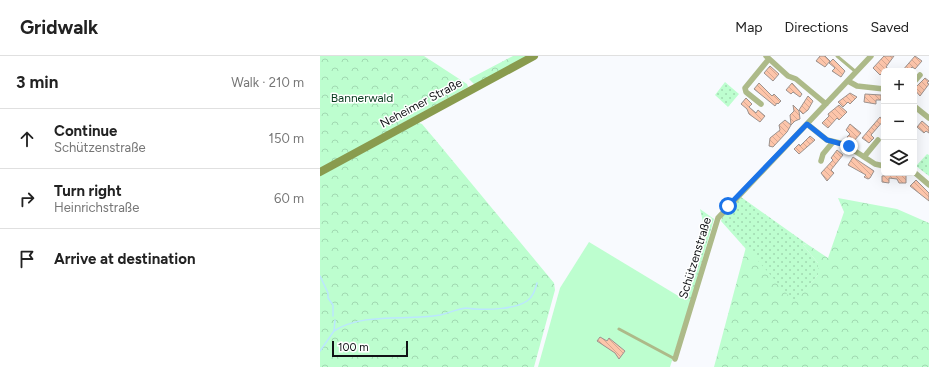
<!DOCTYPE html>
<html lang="en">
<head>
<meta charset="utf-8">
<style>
	body { margin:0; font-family:Figtree,sans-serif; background:#f6f6f6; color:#222 }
	.controls { position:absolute; right:12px; top:12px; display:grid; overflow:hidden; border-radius:6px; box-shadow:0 4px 16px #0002 }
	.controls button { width:36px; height:36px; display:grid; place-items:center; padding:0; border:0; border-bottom:1px solid #e0e0e0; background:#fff; color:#222; font:20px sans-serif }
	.scale { position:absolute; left:12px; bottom:10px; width:76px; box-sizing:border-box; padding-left:4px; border:2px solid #111316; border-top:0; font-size:11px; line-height:14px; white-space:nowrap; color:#111316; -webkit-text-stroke:3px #fff; paint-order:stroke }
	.stop { position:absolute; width:12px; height:12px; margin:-9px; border:3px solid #1a73e8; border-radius:50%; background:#fff }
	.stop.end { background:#1a73e8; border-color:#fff; box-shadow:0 1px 4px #0008 }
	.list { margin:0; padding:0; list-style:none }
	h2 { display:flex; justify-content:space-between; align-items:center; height:52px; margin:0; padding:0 16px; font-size:17px }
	h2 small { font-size:13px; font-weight:400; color:#767676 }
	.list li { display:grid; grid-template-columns:26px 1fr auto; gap:12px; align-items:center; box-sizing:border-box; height:60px; padding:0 16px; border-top:1px solid #e0e0e0 }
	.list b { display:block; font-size:15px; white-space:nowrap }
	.list p { margin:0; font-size:13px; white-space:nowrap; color:#767676 }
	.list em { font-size:13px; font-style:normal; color:#767676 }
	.icon { flex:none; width:22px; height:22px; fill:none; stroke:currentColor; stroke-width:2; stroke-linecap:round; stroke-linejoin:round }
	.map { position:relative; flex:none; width:609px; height:311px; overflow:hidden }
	header { display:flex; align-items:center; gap:24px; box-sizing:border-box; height:56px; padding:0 20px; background:#fff; border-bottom:1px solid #e0e0e0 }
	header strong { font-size:19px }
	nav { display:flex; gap:22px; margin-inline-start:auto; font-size:14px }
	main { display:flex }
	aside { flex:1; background:#fff }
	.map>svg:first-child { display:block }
	.green { fill:url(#green-dots) }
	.forest { fill:url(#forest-crowns) }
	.pitch { fill:#bdfecf }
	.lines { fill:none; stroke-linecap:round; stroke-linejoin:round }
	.stream { stroke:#bbe6fe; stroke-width:1.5 }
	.building { fill:url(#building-back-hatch); stroke:#9c928e }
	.service { stroke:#adba89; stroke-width:3 }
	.minor { stroke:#adba89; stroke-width:5.5 }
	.secondary { stroke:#899b4e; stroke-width:8 }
	.route { stroke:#1a73e8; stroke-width:5 }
	.labels { text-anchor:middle; stroke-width:3; stroke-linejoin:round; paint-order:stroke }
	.park-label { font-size:12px; fill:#073a1d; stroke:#fff }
	.street-label { font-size:12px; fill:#111316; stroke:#fff }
</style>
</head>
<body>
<header>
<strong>Gridwalk</strong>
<nav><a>Map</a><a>Directions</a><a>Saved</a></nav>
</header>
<main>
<aside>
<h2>3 min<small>Walk · 210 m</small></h2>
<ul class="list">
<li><svg class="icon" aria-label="ahead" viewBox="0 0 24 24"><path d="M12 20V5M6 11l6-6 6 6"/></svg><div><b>Continue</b><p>Schützenstraße</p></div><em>150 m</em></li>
<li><svg class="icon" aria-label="right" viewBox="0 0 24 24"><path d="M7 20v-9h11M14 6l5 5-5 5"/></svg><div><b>Turn right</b><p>Heinrichstraße</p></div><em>60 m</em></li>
<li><svg class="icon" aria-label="arrive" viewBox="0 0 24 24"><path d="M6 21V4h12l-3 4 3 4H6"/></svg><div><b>Arrive at destination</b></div></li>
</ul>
</aside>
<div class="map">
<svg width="609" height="311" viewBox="0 0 609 311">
	<defs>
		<pattern id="green-dots" width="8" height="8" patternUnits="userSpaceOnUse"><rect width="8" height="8" fill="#bdfecf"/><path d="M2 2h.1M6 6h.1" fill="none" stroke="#a1d9b1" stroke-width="1.8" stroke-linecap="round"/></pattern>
		<pattern id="forest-crowns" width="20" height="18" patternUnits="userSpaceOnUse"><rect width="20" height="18" fill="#bdfecf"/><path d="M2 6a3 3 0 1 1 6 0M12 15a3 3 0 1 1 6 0" fill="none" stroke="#a1d9b1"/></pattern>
		<pattern id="building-back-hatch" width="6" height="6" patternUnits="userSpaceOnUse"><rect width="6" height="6" fill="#fdc5aa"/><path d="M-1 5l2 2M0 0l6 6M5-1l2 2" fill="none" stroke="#d8a892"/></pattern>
	</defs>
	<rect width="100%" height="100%" fill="#f8fafe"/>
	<!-- green -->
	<path class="green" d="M405,26L419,38L408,51L395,39Z
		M607,98L609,99V120L596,110Z
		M421,141L487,188L483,189L498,207V219L474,247L401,165L403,159Z
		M380,153L394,163L370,247L364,244L383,181V166Z"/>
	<!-- forest -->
	<path class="forest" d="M0,0H104L147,28L148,31L0,113Z
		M193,0H210L155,29L149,23Z
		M97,66L102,68L118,87L234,227L235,234L214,311H0V118Z
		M518,142L577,153L609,167V311H394L426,191L474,246L498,219V207L483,189L487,188L508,202L524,156Z"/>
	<!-- pitch -->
	<path class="pitch" d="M269,186L370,247L350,311H218L240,232Z"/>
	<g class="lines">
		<!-- stream -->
		<path class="stream" d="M0,220L8,237V242L13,249V260
			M14,275C43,256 87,265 120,259C129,257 137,253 146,252C149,252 152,253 155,253C169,254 195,253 207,245C213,241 215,234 217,227
			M0,295L14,275L15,264"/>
	</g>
	<!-- building -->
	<path class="building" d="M500,0H505L510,5L505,11L496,5Z
		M564,0H574L566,11L571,15H564L560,19L553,12Z
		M595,0L602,5L595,13L592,11L588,15H582Z
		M513,3L525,15L521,21L512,15L515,12L509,7Z
		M450,10L459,18L453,25L444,17Z
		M605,22L609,25L607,27L609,28L600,40L594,33Z
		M439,27L452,40L454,38L461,45L458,48L457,47L455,50L434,33Z
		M472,27L482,38L480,41L473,36L471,38L466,34Z
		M530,37L537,41L530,48L528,46L523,51L518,46Z
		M545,38L561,39V44H556V48L544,46Z
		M488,40L493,45L488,54L483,58L479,54Z
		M426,42L432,48L429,51L436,57L438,54L445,60L440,66L429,58L427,53L421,48Z
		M473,49L479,55L480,63L475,65L471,69L470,59L474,55Z
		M519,49L527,56L519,64L517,62L508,72L502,67L509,60L508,58Z
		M560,61L564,64L551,79L554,82L549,87L542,82Z
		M465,64L471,69L467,76L453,91L449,90L450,82L460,74L459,69Z
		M602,65L609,71V77L606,75L604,77L597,71Z
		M530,68L541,77L533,86L527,81L530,78L526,74Z
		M490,80L495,84L479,98L474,93L479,88L480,90Z
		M517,94L523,99L511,114L514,117L507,125L501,117L513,104L511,102Z
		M533,101L554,115L550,122L548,123L544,121L546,119L528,109Z
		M573,117H586V127H579L577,123L569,122V127L562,126V120L573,119Z
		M596,124L609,137V145L590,130Z
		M280,281L287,285L289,282L305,295L299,303L295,297L277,285Z"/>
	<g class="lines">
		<!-- service -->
		<path class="service" d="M517,0L536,16
			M299,273L355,303"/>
		<!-- minor -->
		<path class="minor" d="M446,0L468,20L476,23L506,48
			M528,25L537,30L564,33
			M594,26L600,19
			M441,48L426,36L425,32L448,4
			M594,50L609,62
			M487,68L507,84L524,88L555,108L564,110
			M544,101L558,84
			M501,105L503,98L513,86
			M594,116L609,129
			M355,303L398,162L551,0"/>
		<!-- secondary -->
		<path class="secondary" d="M0,116L214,0"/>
	</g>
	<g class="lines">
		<!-- route -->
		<path class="route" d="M408,150L487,68L507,84L529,90"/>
	</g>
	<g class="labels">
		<!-- park labels -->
		<g class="park-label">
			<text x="42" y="46">Bannerwald</text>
		</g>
		<!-- street labels -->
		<g class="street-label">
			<text transform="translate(101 47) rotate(-28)" y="4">Neheimer Straße</text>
			<text transform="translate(375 202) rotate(-73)" y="4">Schützenstraße</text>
		</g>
	</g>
</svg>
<div class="controls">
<button>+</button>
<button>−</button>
<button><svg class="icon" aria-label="layers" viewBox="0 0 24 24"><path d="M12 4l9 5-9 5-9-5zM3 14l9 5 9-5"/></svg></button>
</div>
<div class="scale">100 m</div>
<div class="stop" style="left:408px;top:150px"></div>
<div class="stop end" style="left:529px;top:90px"></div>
</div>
</main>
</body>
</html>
